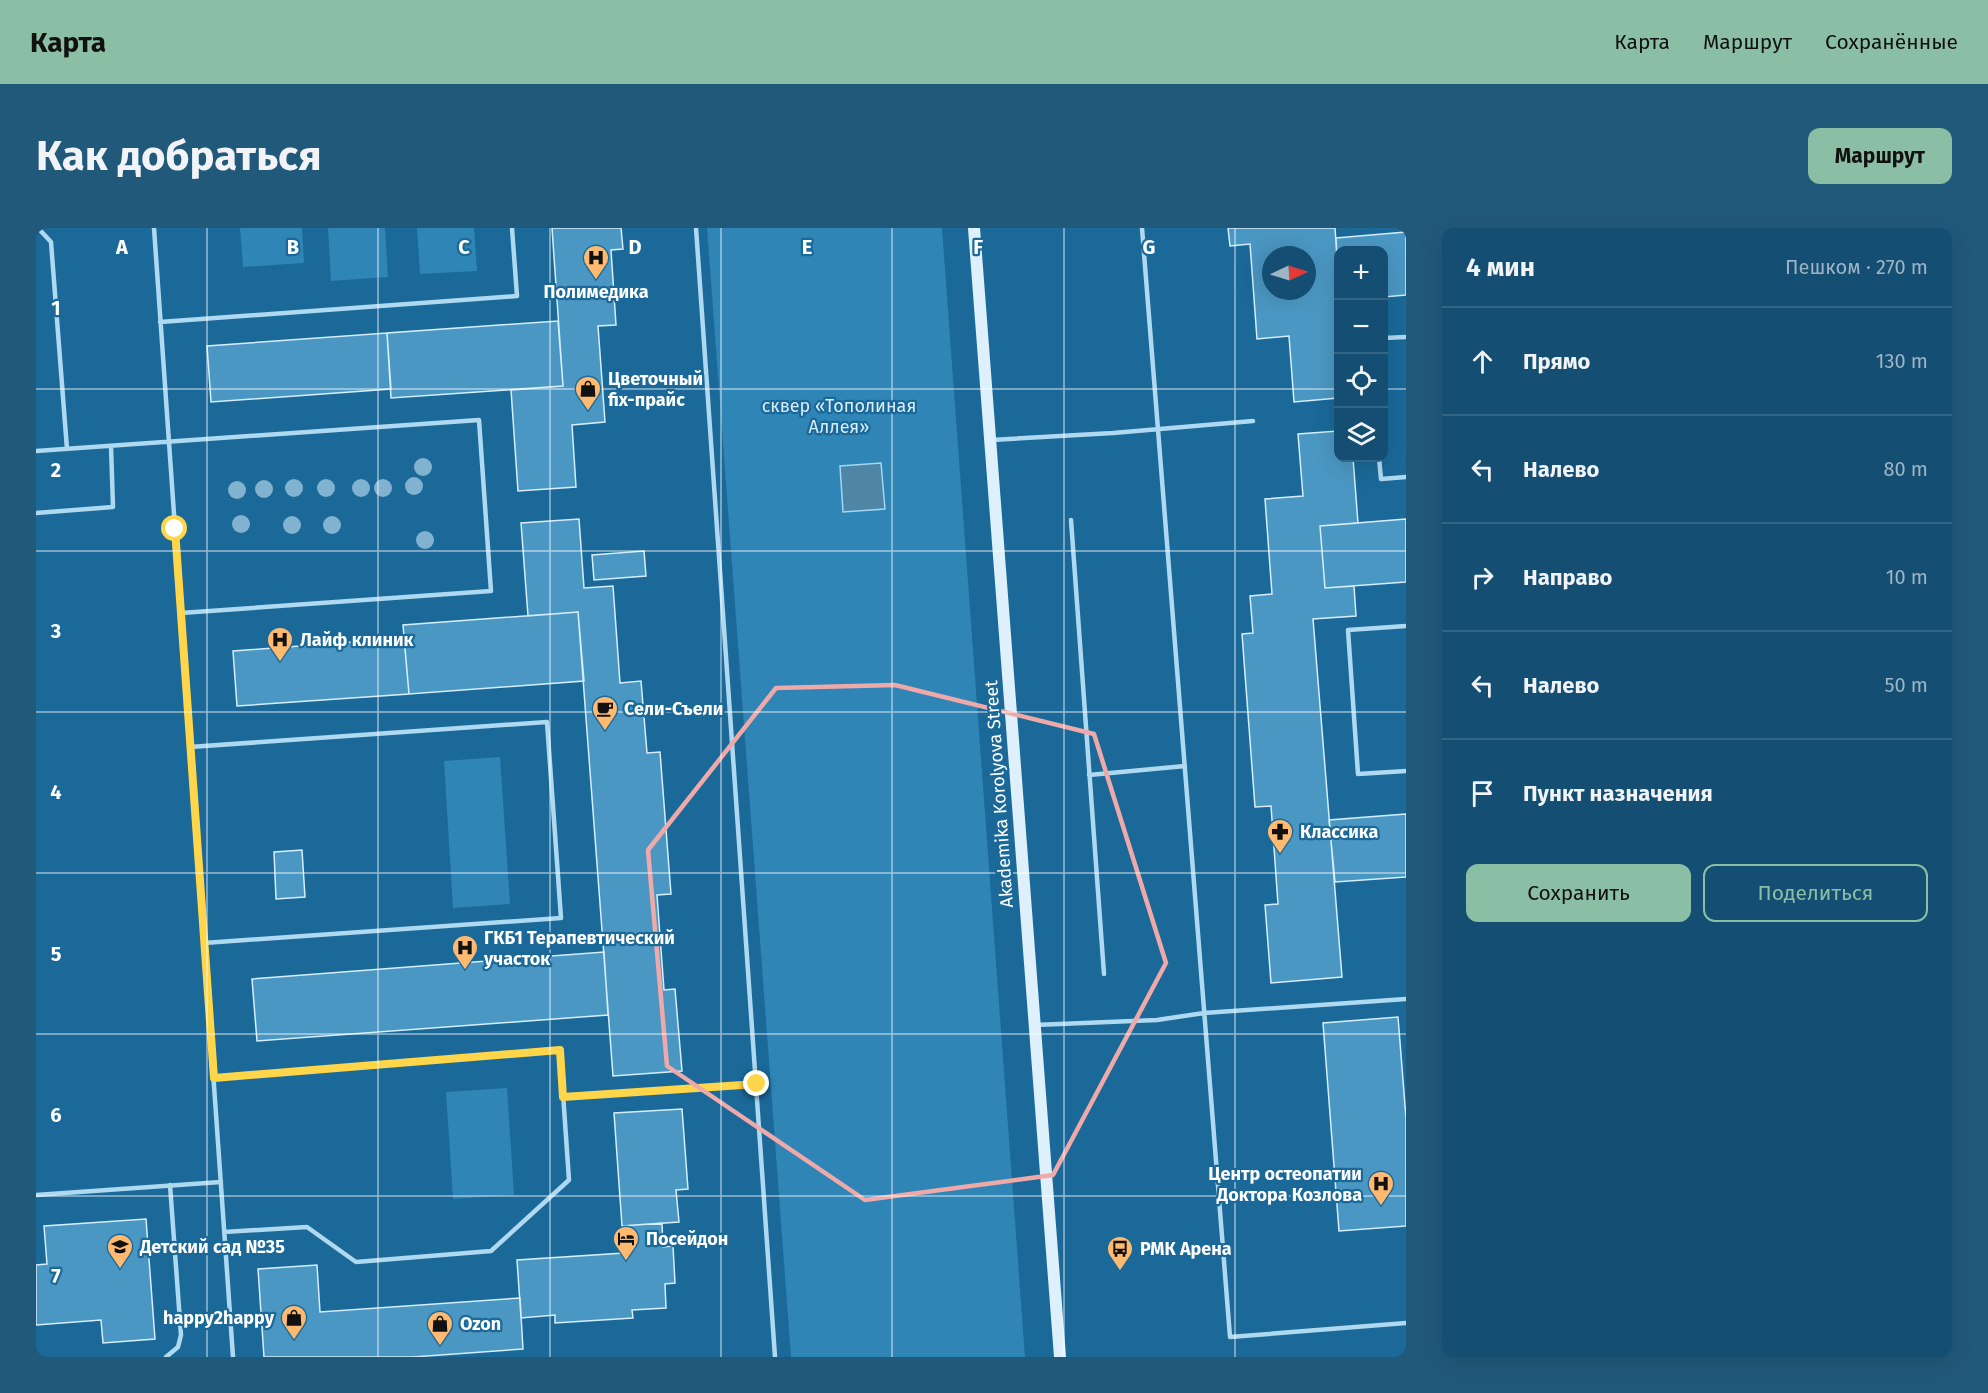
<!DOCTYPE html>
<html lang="ru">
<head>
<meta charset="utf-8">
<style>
	body { margin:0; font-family:"Fira Sans",sans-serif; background:#21597b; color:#f1f3f6 }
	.controls { position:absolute; right:18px; top:18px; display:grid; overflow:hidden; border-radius:12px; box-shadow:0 6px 24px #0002 }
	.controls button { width:54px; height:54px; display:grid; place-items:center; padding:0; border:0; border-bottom:2px solid #336685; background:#144f73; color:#f1f3f6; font:30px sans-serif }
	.compass { position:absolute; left:1226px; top:18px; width:54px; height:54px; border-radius:50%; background:#144f73; box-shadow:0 6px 24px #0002; rotate:86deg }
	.stop { position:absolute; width:18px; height:18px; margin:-14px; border:4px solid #ffd54a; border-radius:50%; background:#fff }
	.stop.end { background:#ffd54a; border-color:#fff; box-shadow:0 2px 6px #0008 }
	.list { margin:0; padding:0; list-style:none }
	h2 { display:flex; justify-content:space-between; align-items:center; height:78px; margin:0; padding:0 24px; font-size:26px }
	h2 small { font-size:20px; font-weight:400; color:#9db5c4 }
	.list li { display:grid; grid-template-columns:39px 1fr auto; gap:18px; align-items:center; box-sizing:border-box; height:108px; padding:0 24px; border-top:2px solid #336685 }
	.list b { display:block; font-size:22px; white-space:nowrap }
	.list em { font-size:20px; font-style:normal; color:#9db5c4 }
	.actions { display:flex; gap:12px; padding:18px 24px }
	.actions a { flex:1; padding:14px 0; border:2px solid #8abfa5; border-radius:12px; text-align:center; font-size:21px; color:#8abfa5 }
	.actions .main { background:#8abfa5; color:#111 }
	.icon { flex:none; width:33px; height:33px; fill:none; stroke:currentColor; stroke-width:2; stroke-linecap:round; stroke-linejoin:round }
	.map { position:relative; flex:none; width:1370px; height:1129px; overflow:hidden; border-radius:12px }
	header { display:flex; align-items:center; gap:36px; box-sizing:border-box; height:84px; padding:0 30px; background:#8abfa5; color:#111 }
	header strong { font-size:28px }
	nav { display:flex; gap:33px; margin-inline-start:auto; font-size:21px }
	.intro { display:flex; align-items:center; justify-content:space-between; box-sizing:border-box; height:144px; padding:0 36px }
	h1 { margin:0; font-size:42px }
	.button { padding:15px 27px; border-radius:12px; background:#8abfa5; color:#111; font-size:21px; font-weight:700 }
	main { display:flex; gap:36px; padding:0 36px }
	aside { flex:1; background:#144f73; border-radius:12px; box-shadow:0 6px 24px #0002 }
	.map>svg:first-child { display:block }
	.green { fill:#2e85b6 }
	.water { fill:#5086a5; stroke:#a2d7f3; stroke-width:1.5 }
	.building { fill:#4b97c3; stroke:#d6eefc; stroke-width:1.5; fill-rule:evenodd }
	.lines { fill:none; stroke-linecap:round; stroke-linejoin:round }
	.lane { stroke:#afd9f1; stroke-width:4.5 }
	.secondary { stroke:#ddf0fc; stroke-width:12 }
	.tree { fill:#81b2cf }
	.route { stroke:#ffd54a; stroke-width:8 }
	.marked { fill:none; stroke:#efa9a9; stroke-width:4.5; stroke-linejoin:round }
	.grid { fill:none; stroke:#fff; stroke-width:1.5; stroke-opacity:0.55 }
	.labels { text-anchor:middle; stroke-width:4.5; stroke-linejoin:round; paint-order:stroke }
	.poi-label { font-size:18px; font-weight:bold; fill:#fff; stroke:#1a6999; text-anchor:start }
	.park-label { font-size:18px; fill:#d6eefc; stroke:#1a6999 }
	.street-label { font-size:18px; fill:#fff; stroke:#1a6999 }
	.grid-label { font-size:20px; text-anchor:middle; font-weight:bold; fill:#fff; stroke:#1a6999; stroke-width:4.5; stroke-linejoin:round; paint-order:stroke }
</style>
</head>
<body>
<header>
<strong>Карта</strong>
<nav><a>Карта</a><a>Маршрут</a><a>Сохранённые</a></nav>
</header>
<div class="intro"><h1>Как добраться</h1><a class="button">Маршрут</a></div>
<main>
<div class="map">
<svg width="1370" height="1129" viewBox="0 0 1370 1129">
	<rect width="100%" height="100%" fill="#1a6999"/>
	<!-- green -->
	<path class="green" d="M204,0H266L268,35L207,39Z
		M292,0H349L352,49L295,53Z
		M381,0H438L441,43L384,46Z
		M671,0H906L989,1129H755Z
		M464,529L474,676L417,680L408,533Z
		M471,860L478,967L417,971L410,864Z"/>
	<!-- water -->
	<path class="water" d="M845,235L849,281L807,284L804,238Z"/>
	<!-- building -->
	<path class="building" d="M516,0H585L587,21L575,22L580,97L562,98L569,194L536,197L540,259L482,263L475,162L527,158Z
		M1192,0H1299L1302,45V170L1258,174L1253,108L1221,111L1214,16L1194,18ZM1235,27H1271V63H1235Z
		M1370,4V67L1348,69V22H1302V45L1300,10Z
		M522,93L527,158L355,170L351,105Z
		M351,105L355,161L175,174L171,118Z
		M1302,203V230H1317L1322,295L1284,298L1289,360L1318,358L1320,388L1277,391L1306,749L1235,755L1229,677L1242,676L1235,578L1219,579L1206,406L1217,405L1214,368L1236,366L1229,271L1267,268L1262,206Z
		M543,291L548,360L577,358L584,455L605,453L611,525L624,524L635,666L621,667L628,762L639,761L646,843L577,848L542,384L492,388L485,295Z
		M1370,291V354L1289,360L1284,298Z
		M608,323L610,348L558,352L556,327Z
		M542,384L548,453L373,466L367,397Z
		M368,410L373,466L201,478L197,423Z
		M1370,586V649L1299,654L1293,592Z
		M266,622L269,669L240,671L238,624Z
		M568,724L572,787L221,813L216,751Z
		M1362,789L1370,890V998L1303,1003L1287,795Z
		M646,881L652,961L640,962L643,994L586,998L578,885Z
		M110,991L119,1111L67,1115L65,1092L0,1097V1037L11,1036L8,998Z
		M626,995L627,1019L637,1018L639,1055L629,1056L630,1080L596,1082L597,1090L519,1095V1087L485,1090L481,1032L588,1025L586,998Z
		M281,1037L284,1084L484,1070L487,1121L377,1129H228L222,1041Z"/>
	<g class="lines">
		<!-- lane -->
		<path class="lane" d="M2,0L15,14L31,221
			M118,0L197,1129
			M660,0L739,1129
			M1106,0L1194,1109L1370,1095
			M124,94L481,68L476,0
			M1348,110L1370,109
			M956,212L1077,205L1217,193
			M0,223L443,192L455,363L145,385
			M1343,230L1345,251L1370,249
			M0,285L77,279L75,218
			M1035,292L1068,746
			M1370,398L1312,402L1322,546L1370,543
			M154,519L511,494L525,690L168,715
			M1053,547L1149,538
			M999,797L1121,792L1168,785L1370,771
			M178,850L524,822L533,952L455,1023L320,1034L271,999L188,1004
			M527,869L721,856
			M0,967L185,954
			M130,1129L142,1119L145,1107L134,957"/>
		<!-- secondary -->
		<path class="secondary" d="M938,0L1024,1129"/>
	</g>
	<!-- trees -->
	<g class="tree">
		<circle cx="387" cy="239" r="9"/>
		<circle cx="378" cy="258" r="9"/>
		<circle cx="258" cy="260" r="9"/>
		<circle cx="290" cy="260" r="9"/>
		<circle cx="325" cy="260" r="9"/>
		<circle cx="347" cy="260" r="9"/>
		<circle cx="228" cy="261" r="9"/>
		<circle cx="201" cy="262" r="9"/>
		<circle cx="205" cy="296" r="9"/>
		<circle cx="256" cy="297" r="9"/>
		<circle cx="296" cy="297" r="9"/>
		<circle cx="389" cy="312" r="9"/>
	</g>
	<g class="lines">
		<!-- route -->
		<path class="route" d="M139,301L178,850L524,822L527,869L721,856"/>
	</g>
	<!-- marked area -->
	<path class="marked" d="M859,457L1058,506L1130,735L1017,947L829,972L631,838L612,622L740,460Z"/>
	<!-- grid -->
	<path class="grid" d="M171,0V1129M342,0V1129M514,0V1129M685,0V1129M856,0V1129M1028,0V1129M1199,0V1129M0,161H1302M1348,161H1370M0,323H1370M0,484H1370M0,645H1370M0,806H1370M0,968H1370"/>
	<!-- icons -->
	<defs>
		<symbol id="hospital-pin" viewBox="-11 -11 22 30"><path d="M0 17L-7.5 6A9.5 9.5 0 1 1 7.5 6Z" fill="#ffba6f" stroke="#1a6999"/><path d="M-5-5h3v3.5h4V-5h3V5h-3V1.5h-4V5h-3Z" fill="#111"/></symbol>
		<symbol id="shop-pin" viewBox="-11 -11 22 30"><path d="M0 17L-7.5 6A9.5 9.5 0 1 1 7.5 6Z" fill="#ffba6f" stroke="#1a6999"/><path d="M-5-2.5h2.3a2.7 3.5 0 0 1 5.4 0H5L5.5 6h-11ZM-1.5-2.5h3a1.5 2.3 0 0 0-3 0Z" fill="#111"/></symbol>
		<symbol id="cafe-pin" viewBox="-11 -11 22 30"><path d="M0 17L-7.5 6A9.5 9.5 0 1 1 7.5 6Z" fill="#ffba6f" stroke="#1a6999"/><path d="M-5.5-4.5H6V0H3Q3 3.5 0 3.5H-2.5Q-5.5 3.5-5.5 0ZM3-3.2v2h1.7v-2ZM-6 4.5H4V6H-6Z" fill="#111"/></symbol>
		<symbol id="pharmacy-pin" viewBox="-11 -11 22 30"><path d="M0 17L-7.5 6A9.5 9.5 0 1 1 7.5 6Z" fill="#ffba6f" stroke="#1a6999"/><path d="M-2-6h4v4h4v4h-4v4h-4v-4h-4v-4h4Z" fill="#111"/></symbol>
		<symbol id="hotel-pin" viewBox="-11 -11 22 30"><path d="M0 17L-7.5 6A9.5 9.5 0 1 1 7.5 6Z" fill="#ffba6f" stroke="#1a6999"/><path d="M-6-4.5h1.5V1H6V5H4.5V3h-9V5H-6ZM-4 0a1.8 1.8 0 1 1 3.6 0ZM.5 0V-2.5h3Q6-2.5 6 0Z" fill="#111"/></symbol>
		<symbol id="school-pin" viewBox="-11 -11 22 30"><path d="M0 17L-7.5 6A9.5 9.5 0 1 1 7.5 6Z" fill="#ffba6f" stroke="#1a6999"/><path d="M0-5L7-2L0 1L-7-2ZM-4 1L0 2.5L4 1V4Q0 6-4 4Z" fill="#111"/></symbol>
		<symbol id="bus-pin" viewBox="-11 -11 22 30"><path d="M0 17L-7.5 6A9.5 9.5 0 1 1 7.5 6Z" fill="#ffba6f" stroke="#1a6999"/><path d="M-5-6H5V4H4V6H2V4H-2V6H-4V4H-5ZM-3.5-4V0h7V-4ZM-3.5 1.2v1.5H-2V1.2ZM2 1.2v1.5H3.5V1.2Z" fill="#111"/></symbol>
	</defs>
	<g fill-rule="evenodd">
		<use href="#hospital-pin" x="545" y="15" width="30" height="40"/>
		<use href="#shop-pin" x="537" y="146" width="30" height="40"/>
		<use href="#hospital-pin" x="229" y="397" width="30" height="40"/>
		<use href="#cafe-pin" x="554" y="466" width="30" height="40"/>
		<use href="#pharmacy-pin" x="1229" y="589" width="30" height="40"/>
		<use href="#hospital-pin" x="414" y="705" width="30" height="40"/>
		<use href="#hospital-pin" x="1330" y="941" width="30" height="40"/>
		<use href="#hotel-pin" x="575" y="996" width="30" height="40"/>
		<use href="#school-pin" x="69" y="1004" width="30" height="40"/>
		<use href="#bus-pin" x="1069" y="1006" width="30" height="40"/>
		<use href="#shop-pin" x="243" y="1075" width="30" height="40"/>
		<use href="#shop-pin" x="389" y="1081" width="30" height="40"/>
	</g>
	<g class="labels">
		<!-- poi labels -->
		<g class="poi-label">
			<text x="560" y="70" text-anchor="middle">Полимедика</text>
			<text x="572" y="157">Цветочный<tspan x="572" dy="21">fix-прайс</tspan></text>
			<text x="264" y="418">Лайф клиник</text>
			<text x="588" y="487">Сели-Съели</text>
			<text x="1264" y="610">Классика</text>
			<text x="448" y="716">ГКБ1 Терапевтический<tspan x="448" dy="21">участок</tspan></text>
			<text x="1326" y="952" text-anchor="end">Центр остеопатии<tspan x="1326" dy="21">Доктора Козлова</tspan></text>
			<text x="610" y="1017">Посейдон</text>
			<text x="104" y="1025">Детский сад №35</text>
			<text x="1104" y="1027">РМК Арена</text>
			<text x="238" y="1096" text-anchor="end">happy2happy</text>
			<text x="424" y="1102">Ozon</text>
		</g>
		<!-- park labels -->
		<g class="park-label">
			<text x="803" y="184">сквер «Тополиная<tspan x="803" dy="21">Аллея»</tspan></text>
		</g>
		<!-- street labels -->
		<g class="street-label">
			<text transform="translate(963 566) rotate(-94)" y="6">Akademika Korolyova Street</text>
		</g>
	</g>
	<g class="grid-label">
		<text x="86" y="26">A</text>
		<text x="257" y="26">B</text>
		<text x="428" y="26">C</text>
		<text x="599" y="26">D</text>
		<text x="771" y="26">E</text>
		<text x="942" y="26">F</text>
		<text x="1113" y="26">G</text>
		<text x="20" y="87">1</text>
		<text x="20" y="249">2</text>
		<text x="20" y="410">3</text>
		<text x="20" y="571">4</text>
		<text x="20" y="733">5</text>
		<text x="20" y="894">6</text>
		<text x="20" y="1055">7</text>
	</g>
</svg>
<div class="controls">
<button>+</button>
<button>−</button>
<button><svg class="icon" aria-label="locate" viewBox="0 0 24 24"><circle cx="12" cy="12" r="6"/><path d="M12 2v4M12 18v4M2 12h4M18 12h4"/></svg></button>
<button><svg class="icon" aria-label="layers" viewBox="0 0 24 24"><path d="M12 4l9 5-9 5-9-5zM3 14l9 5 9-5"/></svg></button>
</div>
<svg class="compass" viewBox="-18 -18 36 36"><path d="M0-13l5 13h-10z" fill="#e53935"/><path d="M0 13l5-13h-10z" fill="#9db5c4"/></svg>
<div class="stop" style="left:139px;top:301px"></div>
<div class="stop end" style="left:721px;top:856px"></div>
</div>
<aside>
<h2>4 мин<small>Пешком · 270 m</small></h2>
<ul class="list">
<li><svg class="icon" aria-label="ahead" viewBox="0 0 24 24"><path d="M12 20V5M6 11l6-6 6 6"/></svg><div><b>Прямо</b></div><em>130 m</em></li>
<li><svg class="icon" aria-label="left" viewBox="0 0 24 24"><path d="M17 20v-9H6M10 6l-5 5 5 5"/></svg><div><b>Налево</b></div><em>80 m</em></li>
<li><svg class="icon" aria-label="right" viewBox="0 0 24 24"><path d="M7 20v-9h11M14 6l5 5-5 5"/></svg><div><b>Направо</b></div><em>10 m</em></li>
<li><svg class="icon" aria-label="left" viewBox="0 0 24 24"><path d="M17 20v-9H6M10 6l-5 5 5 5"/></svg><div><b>Налево</b></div><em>50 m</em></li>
<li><svg class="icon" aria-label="arrive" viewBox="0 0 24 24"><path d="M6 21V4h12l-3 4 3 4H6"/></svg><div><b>Пункт назначения</b></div></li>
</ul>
<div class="actions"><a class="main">Сохранить</a><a>Поделиться</a></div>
</aside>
</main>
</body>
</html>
